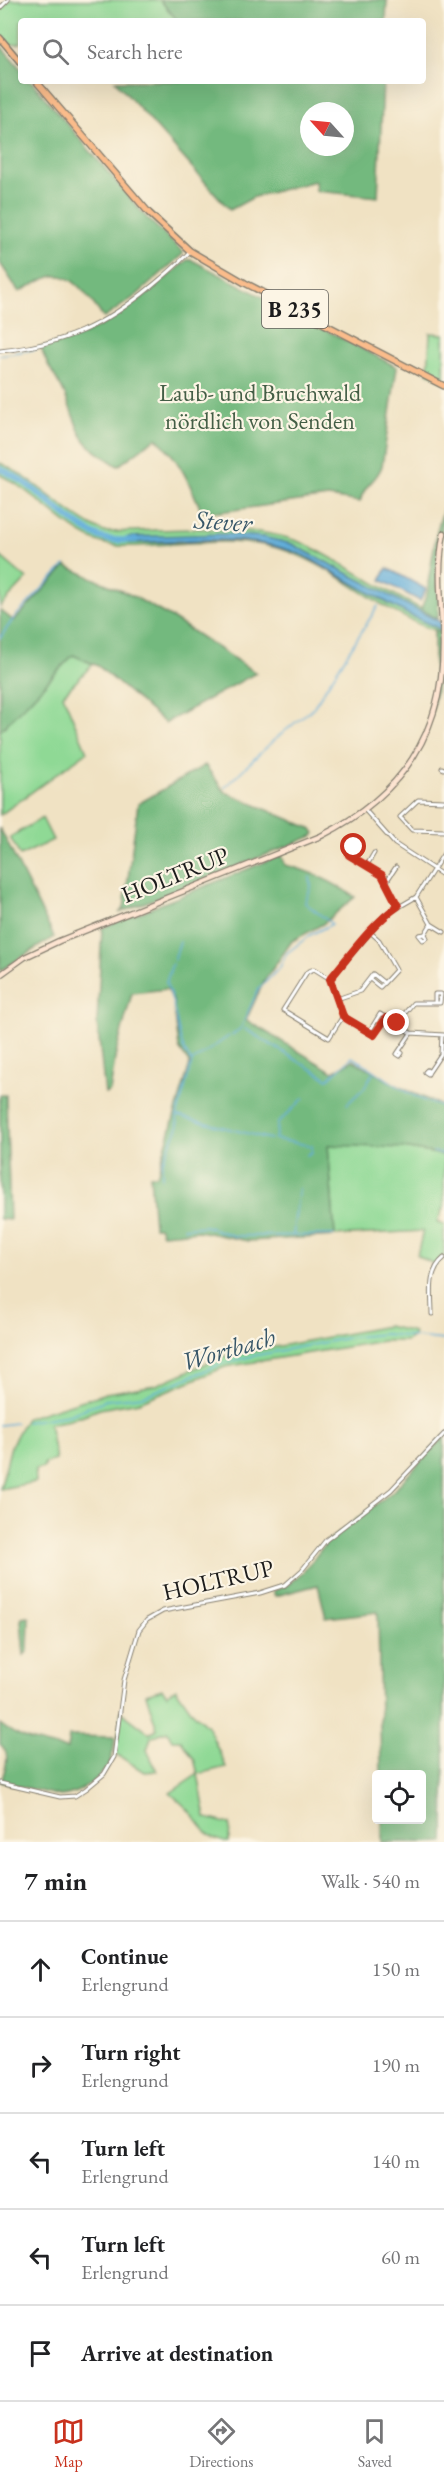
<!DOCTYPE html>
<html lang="en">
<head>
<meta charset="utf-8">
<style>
	body { margin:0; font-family:"EB Garamond",serif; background:#f6f6f6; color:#202124 }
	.controls { position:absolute; right:18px; bottom:18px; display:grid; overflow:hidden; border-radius:6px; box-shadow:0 6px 24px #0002 }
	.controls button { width:54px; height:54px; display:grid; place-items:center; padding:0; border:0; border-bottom:2px solid #e0e0e0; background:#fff; color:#202124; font:30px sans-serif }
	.compass { position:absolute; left:300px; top:102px; width:54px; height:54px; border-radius:50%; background:#fff; box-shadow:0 6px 24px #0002; rotate:297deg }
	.stop { position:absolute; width:18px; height:18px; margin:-14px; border:4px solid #c8321e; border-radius:50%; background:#fff }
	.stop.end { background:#c8321e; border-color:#fff; box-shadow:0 2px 6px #0008 }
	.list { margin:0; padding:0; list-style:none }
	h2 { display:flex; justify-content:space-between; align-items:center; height:78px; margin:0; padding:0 24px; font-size:26px }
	h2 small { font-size:20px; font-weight:400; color:#757577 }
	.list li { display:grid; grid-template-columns:39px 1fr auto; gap:18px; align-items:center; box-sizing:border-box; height:96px; padding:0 24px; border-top:2px solid #e0e0e0 }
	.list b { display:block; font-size:22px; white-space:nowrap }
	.list p { margin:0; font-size:20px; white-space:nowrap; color:#757577 }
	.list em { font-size:20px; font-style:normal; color:#757577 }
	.icon { flex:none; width:33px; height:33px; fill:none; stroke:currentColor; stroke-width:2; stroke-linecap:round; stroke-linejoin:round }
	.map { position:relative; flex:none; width:444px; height:1842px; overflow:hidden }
	.search { position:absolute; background:#fff; box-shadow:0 6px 24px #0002; left:18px; right:18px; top:18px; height:66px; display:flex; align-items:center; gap:15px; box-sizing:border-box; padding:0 21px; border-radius:6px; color:#757577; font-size:22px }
	.sheet { height:558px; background:#fff }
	nav { display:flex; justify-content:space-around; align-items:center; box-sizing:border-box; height:84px; border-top:2px solid #e0e0e0; background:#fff; font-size:16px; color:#757577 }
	nav a { display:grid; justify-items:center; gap:3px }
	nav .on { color:#c8321e }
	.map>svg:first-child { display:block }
	.green { fill:#8fd995; stroke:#567a58; stroke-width:1.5 }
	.forest { fill:#73b97e; stroke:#486a4d; stroke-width:1.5; fill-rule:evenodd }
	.water { fill:#60adda; stroke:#3e647b; stroke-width:1.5 }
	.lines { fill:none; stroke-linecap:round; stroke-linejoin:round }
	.stream { stroke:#60adda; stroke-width:1.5 }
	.river { stroke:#60adda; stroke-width:6 }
	.minor-casing { stroke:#867f70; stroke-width:5 }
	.secondary-casing { stroke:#867f70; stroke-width:7 }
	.primary-casing { stroke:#867f70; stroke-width:8 }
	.minor { stroke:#fff; stroke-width:3 }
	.secondary { stroke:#fde4d1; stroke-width:4.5 }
	.primary { stroke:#fabc8b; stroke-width:5 }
	.route { stroke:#c8321e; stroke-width:8 }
	.labels { text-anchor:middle; stroke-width:4.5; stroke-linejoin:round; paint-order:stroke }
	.shield { fill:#fcf5e5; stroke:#5f5d58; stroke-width:1.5 }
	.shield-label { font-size:22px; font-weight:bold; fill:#1c1c1c }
	.park-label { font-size:24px; fill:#445e46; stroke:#fcf5e5 }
	.street-label { font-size:24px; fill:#1c1c1c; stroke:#fcf5e5 }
	.water-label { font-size:26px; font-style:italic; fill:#375668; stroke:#fcf5e5 }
</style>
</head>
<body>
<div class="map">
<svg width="444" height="1842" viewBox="0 0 444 1842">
	<rect width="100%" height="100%" fill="#fcf5e5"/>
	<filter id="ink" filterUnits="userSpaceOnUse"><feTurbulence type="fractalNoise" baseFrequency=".0167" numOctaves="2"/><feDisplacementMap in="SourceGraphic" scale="12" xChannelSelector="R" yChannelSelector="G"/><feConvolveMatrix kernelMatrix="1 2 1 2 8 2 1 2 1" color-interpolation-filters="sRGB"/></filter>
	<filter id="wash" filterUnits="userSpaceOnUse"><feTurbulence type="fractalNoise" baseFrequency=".008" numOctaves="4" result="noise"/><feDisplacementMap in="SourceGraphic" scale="24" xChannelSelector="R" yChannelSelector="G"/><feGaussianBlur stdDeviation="1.35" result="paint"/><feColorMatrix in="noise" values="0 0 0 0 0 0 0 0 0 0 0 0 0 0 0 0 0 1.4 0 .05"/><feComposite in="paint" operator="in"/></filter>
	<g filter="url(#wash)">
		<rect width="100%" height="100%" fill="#f0e2c3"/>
		<!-- green -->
		<path class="green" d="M10,0H160L178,21H21V43L10,45L0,34V10Z
			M430,333L444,334V381L428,373Z
			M0,463C38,481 66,515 104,532C163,531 260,520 311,547C346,565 379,587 414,605C422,609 430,616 438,618V622L292,544L250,536L128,543L249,541L290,549L305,556L387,603L439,628L440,632C384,615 341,570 287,551C246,537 198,543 156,545C138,546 119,548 102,543C68,533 35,491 0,475Z
			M0,556L27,579L0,607Z
			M73,655L93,664L63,695L87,752L0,815V731Z
			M42,818L53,840L20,856L10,837Z
			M367,1113L403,1148L444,1155V1206L437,1222L444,1225V1255L435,1265L417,1255L423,1231L335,1236L328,1145Z
			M387,1326L414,1332L413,1336L406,1341H383L225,1367L139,1402L100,1409L70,1420L49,1424L56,1460L44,1463V1467L35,1470L36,1482L0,1489L11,1446L26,1418L106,1393L156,1385L221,1357Z
			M162,1689L167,1695L176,1689L190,1709L208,1727L226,1767L198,1774L206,1818L230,1824L229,1842C210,1842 202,1827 192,1814C185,1806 177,1799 170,1793L198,1774L194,1759L181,1740H172L167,1731L151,1737L147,1750L157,1771L144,1772L116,1754L121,1712L149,1733L157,1729L146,1694Z"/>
		<!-- forest -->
		<path class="forest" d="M160,0H387L386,21H178Z
			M0,45L21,69V81H31L146,217L183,252V254L137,295L104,318C93,305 75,272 54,276C43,278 29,287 19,292L0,263Z
			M115,81H383L378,197L316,191L315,181L254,197L230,210ZM309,111H345V147H309Z
			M187,260H192L397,367L382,466C377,481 364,484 360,502L328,497L219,512L201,510C189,482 179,458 156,438L118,466C74,439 83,436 64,393C57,377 45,365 41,347C101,337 143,297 187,260Z
			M444,507C444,527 438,545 437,564C437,582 439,600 438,618H436L421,609L429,588L428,583L437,530Z
			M66,566L133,596L172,618L256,673L165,723L98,666L73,655L0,731V610L14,621Z
			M434,630L440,632C441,659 438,684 432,711L430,710L434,681Z
			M205,765L225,792L310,828L315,833L313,836L119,913L124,908L138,804Z
			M0,828L54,937L0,971Z
			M282,855L285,865C311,871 333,882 355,897L323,924L292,941L264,981L246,1020L333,1072L353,1060L400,1087L444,1107V1155L403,1148L328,1145L335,1236L248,1241L199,1231L162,1234L159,1227H154L150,1175H157L190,1064L179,1048L173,1000L167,989L132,993L116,1053L110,1091L105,1094L97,1022L102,928Z
			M0,1095H6L10,1220L0,1219Z
			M444,1437V1842H382V1820H422V1774H381L378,1612L326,1618L318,1585L275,1596L273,1591L286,1586L304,1571L327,1542L392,1492Z
			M27,1616L29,1617L28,1651L24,1655L21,1621L22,1617Z
			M0,1724C18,1739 45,1745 67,1749L69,1736L115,1737C114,1743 114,1750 112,1756C107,1776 79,1795 60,1796L1,1782C5,1768 12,1755 0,1744Z"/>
		<!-- water -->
		<path class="water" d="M226,534L263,537L292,544L444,624V631L409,615L305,556C249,532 187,541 128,543V537Z
			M387,568L426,589L420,601L381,580Z"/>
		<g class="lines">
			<!-- stream -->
			<path class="stream" d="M0,355L37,349
				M0,638L14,618L65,565
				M225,787L274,740L313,708L378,606
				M174,960L180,942
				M245,1029L328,1079L352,1057C384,1074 408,1099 444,1107
				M232,1035L241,1028L258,990L280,967L287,953L310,935L332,924L305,903L311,887L310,877
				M193,1061L229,1036
				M304,1098L278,1123L275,1139L312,1146V1152L307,1155
				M347,1104L364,1088L374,1071
				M178,1116L270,1139
				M433,1152L444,1154
				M162,1177V1163L178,1127L177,1116L192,1062C175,1044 178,1006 166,983L172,964
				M294,1225L299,1188
				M184,1228L205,1226L234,1236L334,1235
				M293,1236L294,1228
				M26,1422L69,1415L106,1400L144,1396L223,1363L258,1355L353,1337L385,1334L444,1340
				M0,1425L16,1423"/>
			<!-- river -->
			<path class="river" d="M0,469C38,485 63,521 100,537C111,542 124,540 136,540"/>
		</g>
	</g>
	<g filter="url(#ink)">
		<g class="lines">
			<defs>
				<path id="minor" d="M0,8L8,0
					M0,351C62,345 104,326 152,286C165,275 179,264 190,251
					M442,768L444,769
					M444,801L418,800L400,817L412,830L444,831
					M365,810L395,844L444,876
					M354,858L359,850L354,847L349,855L382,875L398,906
					M367,865L374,853
					M386,882L396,867
					M416,897L431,924L444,932
					M425,934L427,938L423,940L419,935L425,934L431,924
					M330,979L314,969L307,972L283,1010L329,1038L343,1016
					M370,979L380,987L384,983
					M337,999L360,991L373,974L384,983L396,970L379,940L370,932
					M386,1018L374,1035L369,1032L380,1014L411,1033L444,1035
					M397,1023L413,1003H440L441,994H435V1003
					M369,1032L343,1016L330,979L385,915L416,897L444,853
					M399,1051L402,1053L400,1056L397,1054L411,1033
					M429,1072L427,1070L425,1072L428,1074L429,1072L441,1054L442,1035
					M432,1314C432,1294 427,1272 444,1258
					M0,1783L60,1797L75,1796L86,1789L104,1774L114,1757L124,1680L139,1630L147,1620L163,1611L260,1593L285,1585L302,1570L326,1540L391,1490L444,1434"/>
				<path id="secondary" d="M0,975L25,957L59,941L321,836C401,796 444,734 443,643C442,606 436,570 444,533"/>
				<path id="primary" d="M0,38L21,63
					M36,81L149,213L190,251L245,283L444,386"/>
			</defs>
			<!-- minor casing -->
			<use href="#minor" class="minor-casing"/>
			<!-- secondary casing -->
			<use href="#secondary" class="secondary-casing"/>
			<!-- primary casing -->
			<use href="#primary" class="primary-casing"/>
			<!-- minor -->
			<use href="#minor" class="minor"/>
			<!-- secondary -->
			<use href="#secondary" class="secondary"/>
			<!-- primary -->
			<use href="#primary" class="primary"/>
		</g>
	</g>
	<g class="lines" filter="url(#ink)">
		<!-- route -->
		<path class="route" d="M354,847L349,855L382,875L398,906C371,925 351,954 330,979L343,1016L347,1019L374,1035L386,1018L397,1023"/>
	</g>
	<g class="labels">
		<!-- shield labels -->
		<rect class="shield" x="262" y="290" width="66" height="38" rx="4.5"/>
		<g class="shield-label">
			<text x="295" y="317">B 235</text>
		</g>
		<!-- park labels -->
		<g class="park-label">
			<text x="260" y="401">Laub- und Bruchwald<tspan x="260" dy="28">nördlich von Senden</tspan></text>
		</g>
		<!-- street labels -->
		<g class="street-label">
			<text transform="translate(175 875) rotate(-22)" y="8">HOLTRUP</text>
			<text transform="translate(218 1580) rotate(-13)" y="8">HOLTRUP</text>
		</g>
		<!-- water labels -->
		<g class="water-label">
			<text transform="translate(223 521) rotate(4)" y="9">Stever</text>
			<text transform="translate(228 1349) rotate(-16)" y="9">Wortbach</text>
		</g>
	</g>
</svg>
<div class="controls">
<button><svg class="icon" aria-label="locate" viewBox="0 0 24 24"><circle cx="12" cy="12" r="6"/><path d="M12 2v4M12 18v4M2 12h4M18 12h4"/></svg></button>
</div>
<svg class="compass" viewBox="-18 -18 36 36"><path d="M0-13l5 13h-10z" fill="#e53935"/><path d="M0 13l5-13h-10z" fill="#757577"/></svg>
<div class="stop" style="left:354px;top:847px"></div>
<div class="stop end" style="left:397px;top:1023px"></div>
<div class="search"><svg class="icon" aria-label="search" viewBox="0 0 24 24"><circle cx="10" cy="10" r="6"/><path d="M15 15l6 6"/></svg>Search here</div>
</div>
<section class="sheet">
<h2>7 min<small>Walk · 540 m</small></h2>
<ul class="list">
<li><svg class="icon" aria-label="ahead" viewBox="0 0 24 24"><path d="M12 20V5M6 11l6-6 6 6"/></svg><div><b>Continue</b><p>Erlengrund</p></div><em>150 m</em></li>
<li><svg class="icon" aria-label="right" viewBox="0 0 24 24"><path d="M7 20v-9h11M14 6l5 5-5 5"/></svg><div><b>Turn right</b><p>Erlengrund</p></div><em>190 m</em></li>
<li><svg class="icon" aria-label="left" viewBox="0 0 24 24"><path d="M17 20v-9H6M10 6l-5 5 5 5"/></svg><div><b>Turn left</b><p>Erlengrund</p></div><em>140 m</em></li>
<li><svg class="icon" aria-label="left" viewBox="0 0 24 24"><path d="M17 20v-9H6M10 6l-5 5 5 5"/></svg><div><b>Turn left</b><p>Erlengrund</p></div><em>60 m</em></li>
<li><svg class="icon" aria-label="arrive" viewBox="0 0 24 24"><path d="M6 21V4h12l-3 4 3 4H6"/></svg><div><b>Arrive at destination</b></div></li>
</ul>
</section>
<nav>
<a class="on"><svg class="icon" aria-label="map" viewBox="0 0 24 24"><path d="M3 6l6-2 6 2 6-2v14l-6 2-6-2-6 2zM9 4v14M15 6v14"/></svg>Map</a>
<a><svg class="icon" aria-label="directions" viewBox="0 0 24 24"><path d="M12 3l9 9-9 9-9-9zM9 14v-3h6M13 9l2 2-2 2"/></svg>Directions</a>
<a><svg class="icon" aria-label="saved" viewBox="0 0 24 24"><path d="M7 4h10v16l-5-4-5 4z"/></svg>Saved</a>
</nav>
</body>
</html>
